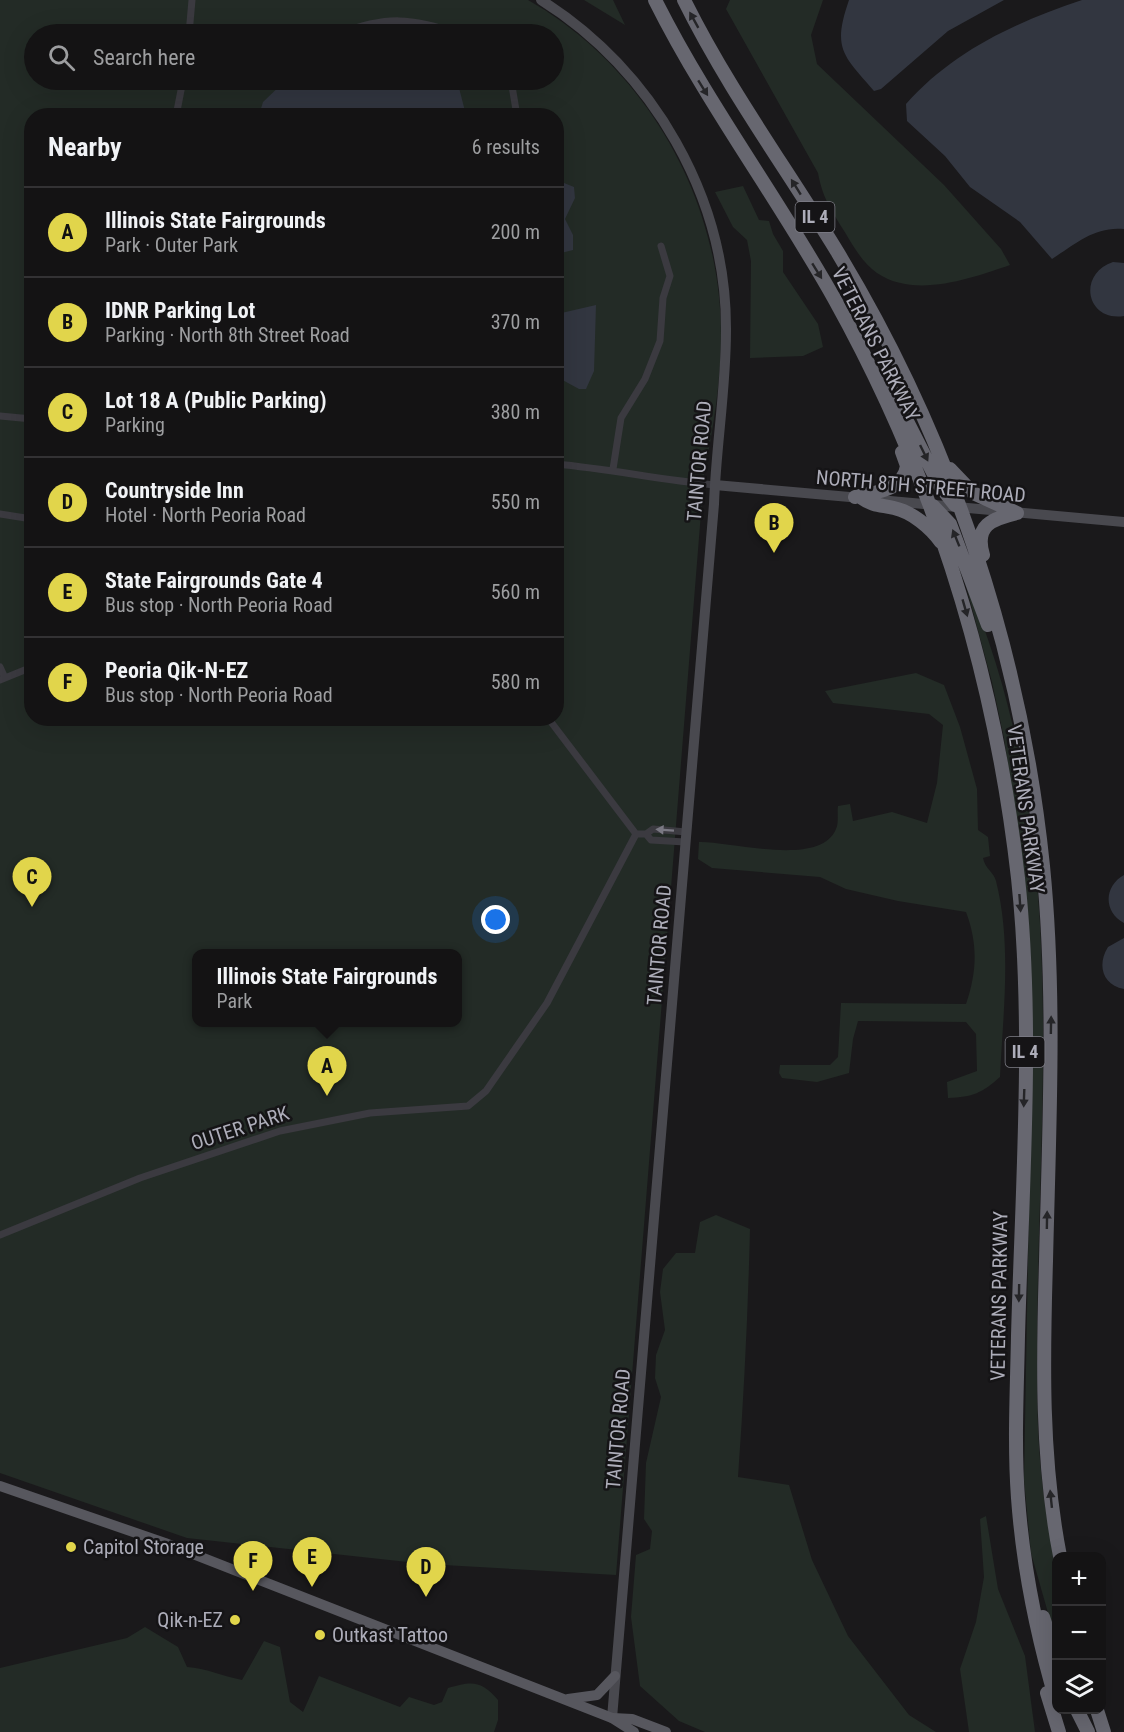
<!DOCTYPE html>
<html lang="en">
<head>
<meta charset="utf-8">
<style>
	body { margin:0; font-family:"Roboto Condensed",sans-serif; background:#1d1c1d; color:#f1f3f6 }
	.controls { position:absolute; right:18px; bottom:18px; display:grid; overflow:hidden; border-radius:12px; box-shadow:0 6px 24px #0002 }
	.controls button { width:54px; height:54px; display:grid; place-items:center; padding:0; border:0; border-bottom:2px solid #333234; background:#141314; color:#f1f3f6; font:30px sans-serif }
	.you { position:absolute; left:496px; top:920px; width:21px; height:21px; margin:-15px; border:4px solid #fff; border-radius:50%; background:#1a73e8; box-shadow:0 0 0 9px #1a73e833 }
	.badge { display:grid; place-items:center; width:39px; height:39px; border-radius:50%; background:#e1d54b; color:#111; font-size:20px; font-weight:700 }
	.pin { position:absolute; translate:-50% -50px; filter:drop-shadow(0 2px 3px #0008) }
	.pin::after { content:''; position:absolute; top:32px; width:21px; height:18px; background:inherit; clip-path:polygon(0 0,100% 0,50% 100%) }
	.popup { position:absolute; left:192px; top:949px; width:270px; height:78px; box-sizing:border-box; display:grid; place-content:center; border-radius:12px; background:#141314; filter:drop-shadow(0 2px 4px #0005); font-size:20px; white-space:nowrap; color:#9d9ea0 }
	.popup b { font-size:22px; color:#f1f3f6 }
	.popup::after { content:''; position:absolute; left:50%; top:100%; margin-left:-12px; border:12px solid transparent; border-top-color:#141314 }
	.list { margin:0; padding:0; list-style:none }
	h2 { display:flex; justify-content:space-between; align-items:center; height:78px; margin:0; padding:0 24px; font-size:26px }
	h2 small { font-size:20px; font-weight:400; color:#9d9ea0 }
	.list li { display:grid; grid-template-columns:39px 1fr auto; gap:18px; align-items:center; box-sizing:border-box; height:90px; padding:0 24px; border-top:2px solid #333234 }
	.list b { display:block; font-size:22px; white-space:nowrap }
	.list p { margin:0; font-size:20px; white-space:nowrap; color:#9d9ea0 }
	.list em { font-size:20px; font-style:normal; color:#9d9ea0 }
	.icon { flex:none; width:33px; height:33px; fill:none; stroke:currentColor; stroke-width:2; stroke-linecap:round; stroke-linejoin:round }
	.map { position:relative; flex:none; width:1124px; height:1732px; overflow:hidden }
	.search { position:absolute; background:#141314; box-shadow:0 6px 24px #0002; left:24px; top:24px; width:540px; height:66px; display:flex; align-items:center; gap:15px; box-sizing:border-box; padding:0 21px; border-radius:33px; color:#9d9ea0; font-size:22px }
	.panel { position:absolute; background:#141314; box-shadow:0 6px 24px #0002; left:24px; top:108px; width:540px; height:618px; border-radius:24px }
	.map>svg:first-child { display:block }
	.green { fill:#232b26; fill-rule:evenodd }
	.water { fill:#323640 }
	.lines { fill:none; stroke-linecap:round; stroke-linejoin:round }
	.street { stroke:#3b3a40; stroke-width:7 }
	.secondary { stroke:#49494f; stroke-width:10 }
	.primary { stroke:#57575e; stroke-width:10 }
	.highway { stroke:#676770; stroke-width:14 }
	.oneway { fill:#252528 }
	.oneway2 { fill:#7a7983 }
	.poi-dot { fill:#e1d54b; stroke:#151416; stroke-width:2 }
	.labels { text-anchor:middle; stroke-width:5; stroke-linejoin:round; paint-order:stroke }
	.shield { fill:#151416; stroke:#7f7f88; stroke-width:1.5 }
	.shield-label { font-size:18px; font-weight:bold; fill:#adadb9 }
	.street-label { font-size:20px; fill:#adadb9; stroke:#151416 }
	.poi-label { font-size:20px; fill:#adadb9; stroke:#151416; text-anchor:start }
</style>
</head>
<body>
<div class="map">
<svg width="1124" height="1732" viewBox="0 0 1124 1732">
	<rect width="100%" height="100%" fill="#1a191b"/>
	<!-- green -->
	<path class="green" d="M0,0H528C646,67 721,199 721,335C721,382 713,430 704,475L616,1575L426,1564L187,1538L0,1473ZM34,34H554V80H34ZM32,116H556V718H32ZM196,954H458V1022H196Z
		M584,0H613L625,25Z
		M730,0H823L811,35L817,64L944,185L1001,249L1010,265C972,278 915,299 877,273C864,264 854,248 846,234C832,211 823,200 818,173L726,9Z
		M743,186L759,220L769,221L773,234L783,251V272L818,324L823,347L803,356L750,358L751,261L747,240L733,227L715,192Z
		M963,575C1073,827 1038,1085 1037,1350C1037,1393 1037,1437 1042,1480C1045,1514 1054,1548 1056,1581C1058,1601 1056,1621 1056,1641L1031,1553L1024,1480L1031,1091L1029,940L1025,883L1004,738L992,682Z
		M916,673L944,685L960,727L977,789L978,830L988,837L990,856L983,858C985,869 994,872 996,881C1012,944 1003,1013 1000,1077C982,1093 973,1097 948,1098L947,1082L977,1071L976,1034L966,1022L858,1021L853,1039L849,1073L817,1082L782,1078L779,1073L780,1065H830L838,1057L841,1003L966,1004C977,972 978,944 966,912L898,901L846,889L820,877L712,868L698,859L699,842C730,841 820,868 836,829C839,823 837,812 838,806L850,804L853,821L892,812L927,823L937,783L943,725L929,714L833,703L825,691Z
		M716,1215L750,1229C748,1312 744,1394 738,1477L789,1485L812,1560L848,1636L909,1715L936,1732H705L679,1721L640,1686L631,1617L636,1555L650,1549L652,1531L644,1519L646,1463L661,1397L655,1378L656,1355L665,1330L660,1292L663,1269L676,1253H695L700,1222Z
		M986,1516L998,1589L1025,1656L1035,1732H969L960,1669L976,1622L984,1577L980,1519Z
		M145,1627L178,1647L187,1667C206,1668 222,1676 242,1680L264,1641L280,1647L290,1702L303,1712L319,1676L400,1707L409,1697L434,1705L442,1702L448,1688C472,1681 481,1680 498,1700V1720L494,1732H0V1668L127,1638Z"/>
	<!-- water -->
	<path class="water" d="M849,0H1004L948,31L881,89L874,91C843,55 832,49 849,0Z
		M1082,0H1124V229C1095,226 1075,244 1052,259L1020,222L970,187L945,156L907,121L906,104C953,51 1016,22 1082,0Z
		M286,80H457L466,115H259L263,102Z
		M556,170L562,173L564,183L574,187L575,198L565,219L573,235V250L557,254Z
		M1113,262L1124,263V316C1086,322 1077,274 1113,262Z
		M596,305L594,371L586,389H579L557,377V314Z
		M1124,875V923C1103,912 1104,886 1124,875Z
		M1124,938V989C1102,985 1097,964 1108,947Z"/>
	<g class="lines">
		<!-- street -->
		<path class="street" d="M189,34L192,0
			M339,34C384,16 413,17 458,34
			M511,80L517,116
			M176,116L183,80
			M0,416L32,419
			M556,464C610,469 661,480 715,485
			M613,469L621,418L645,379L660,341L663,298L670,276L661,246
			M0,514L32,519
			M0,667L5,678
			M0,680L32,667
			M548,718L636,834H646L651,840L685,842
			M646,834L653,829L686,832
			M0,1235L140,1178L280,1131L370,1113L468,1106L486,1091L547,1003L636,834"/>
		<!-- secondary -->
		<path class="secondary" d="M541,0C653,70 727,198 726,331C726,389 716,446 714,504L612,1718
			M715,485L861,498
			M879,500L1124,522"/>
		<!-- primary -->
		<path class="primary" d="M0,1486L165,1543L612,1718L634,1732
			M568,1699L597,1695L615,1676
			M613,1718L632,1719L666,1732"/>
		<!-- highway -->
		<path class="highway" d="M655,0C707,104 778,198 835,300C935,480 995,674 1018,878C1034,1026 1022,1187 1018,1336C1017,1390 1014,1444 1018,1498C1023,1567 1037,1635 1056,1700
			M684,0C728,89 787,169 838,253C950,438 1021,650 1043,866C1056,997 1049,1129 1046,1261C1043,1360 1041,1459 1060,1556
			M888,384L940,486L955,505
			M950,469L973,493L1017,513
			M855,497C875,492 903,491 907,466L902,452
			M862,498C873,506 881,505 894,508C912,512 930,527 941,542
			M933,506L950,524L988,625
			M983,555C974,525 992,519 1017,513
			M1043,1617L1056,1657
			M1047,1693L1059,1732
			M1077,1710L1088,1732
			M1097,1710L1104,1732"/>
	</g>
	<!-- one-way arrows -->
	<defs><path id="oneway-solid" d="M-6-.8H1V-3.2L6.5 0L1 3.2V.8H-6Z" transform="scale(1.5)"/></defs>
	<g class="oneway">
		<use href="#oneway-solid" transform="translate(694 20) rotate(-119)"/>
		<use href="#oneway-solid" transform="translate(703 88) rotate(58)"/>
		<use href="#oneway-solid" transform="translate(796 187) rotate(-122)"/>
		<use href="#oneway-solid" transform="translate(817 271) rotate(58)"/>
		<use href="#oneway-solid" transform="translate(924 453) rotate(64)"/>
		<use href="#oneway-solid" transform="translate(956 538) rotate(-112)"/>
		<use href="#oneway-solid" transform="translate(965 608) rotate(74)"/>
		<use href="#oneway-solid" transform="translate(1020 903) rotate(86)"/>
		<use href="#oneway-solid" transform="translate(1051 1025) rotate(-89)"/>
		<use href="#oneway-solid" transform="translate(1024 1098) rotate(92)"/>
		<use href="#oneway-solid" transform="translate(1047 1220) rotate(-89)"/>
		<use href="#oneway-solid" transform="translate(1019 1293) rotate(91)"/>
		<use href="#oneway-solid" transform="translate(1051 1499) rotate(-96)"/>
	</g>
	<use class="oneway2" href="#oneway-solid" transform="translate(665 830) rotate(-176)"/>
	<!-- markers -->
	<g class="poi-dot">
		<circle cx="71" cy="1547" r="6"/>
		<circle cx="235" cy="1620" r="6"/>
		<circle cx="320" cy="1635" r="6"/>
	</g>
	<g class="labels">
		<!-- shield labels -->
		<g class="shield">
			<rect x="795.5" y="202" width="39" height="30" rx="4.5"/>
			<rect x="1005.5" y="1037" width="39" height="30" rx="4.5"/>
		</g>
		<g class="shield-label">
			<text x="815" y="223">IL 4</text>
			<text x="1025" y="1058">IL 4</text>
		</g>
		<!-- street labels -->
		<g class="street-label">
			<text transform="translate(876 344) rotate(63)" y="7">VETERANS PARKWAY</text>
			<text transform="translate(699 461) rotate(-85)" y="7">TAINTOR ROAD</text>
			<text transform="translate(921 486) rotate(5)" y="7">NORTH 8TH STREET ROAD</text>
			<text transform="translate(1026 809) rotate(82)" y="7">VETERANS PARKWAY</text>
			<text transform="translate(659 945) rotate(-85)" y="7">TAINTOR ROAD</text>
			<text transform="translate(240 1128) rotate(-18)" y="7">OUTER PARK</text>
			<text transform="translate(999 1296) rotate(-89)" y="7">VETERANS PARKWAY</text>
			<text transform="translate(618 1429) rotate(-85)" y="7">TAINTOR ROAD</text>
		</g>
		<!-- poi labels -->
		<g class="poi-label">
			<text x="83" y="1554">Capitol Storage</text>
			<text x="223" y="1627" text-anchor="end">Qik-n-EZ</text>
			<text x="332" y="1642">Outkast Tattoo</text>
		</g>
	</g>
</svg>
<div class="controls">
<button>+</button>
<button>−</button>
<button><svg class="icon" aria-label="layers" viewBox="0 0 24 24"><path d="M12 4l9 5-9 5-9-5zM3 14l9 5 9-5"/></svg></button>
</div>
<div class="you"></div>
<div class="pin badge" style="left:327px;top:1096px">A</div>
<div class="popup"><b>Illinois State Fairgrounds</b>Park</div>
<div class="pin badge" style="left:774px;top:553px">B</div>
<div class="pin badge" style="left:32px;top:907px">C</div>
<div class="pin badge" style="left:426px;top:1597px">D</div>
<div class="pin badge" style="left:312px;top:1587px">E</div>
<div class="pin badge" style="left:253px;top:1591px">F</div>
<div class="search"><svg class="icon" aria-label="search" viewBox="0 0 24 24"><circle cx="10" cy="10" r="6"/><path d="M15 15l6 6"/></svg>Search here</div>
<section class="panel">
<h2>Nearby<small>6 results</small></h2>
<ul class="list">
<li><span class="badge">A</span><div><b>Illinois State Fairgrounds</b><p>Park · Outer Park</p></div><em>200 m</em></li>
<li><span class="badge">B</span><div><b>IDNR Parking Lot</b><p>Parking · North 8th Street Road</p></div><em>370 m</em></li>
<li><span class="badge">C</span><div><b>Lot 18 A (Public Parking)</b><p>Parking</p></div><em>380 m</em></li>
<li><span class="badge">D</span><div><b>Countryside Inn</b><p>Hotel · North Peoria Road</p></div><em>550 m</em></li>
<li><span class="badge">E</span><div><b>State Fairgrounds Gate 4</b><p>Bus stop · North Peoria Road</p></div><em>560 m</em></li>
<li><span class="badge">F</span><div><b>Peoria Qik-N-EZ</b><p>Bus stop · North Peoria Road</p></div><em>580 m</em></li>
</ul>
</section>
</div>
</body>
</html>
